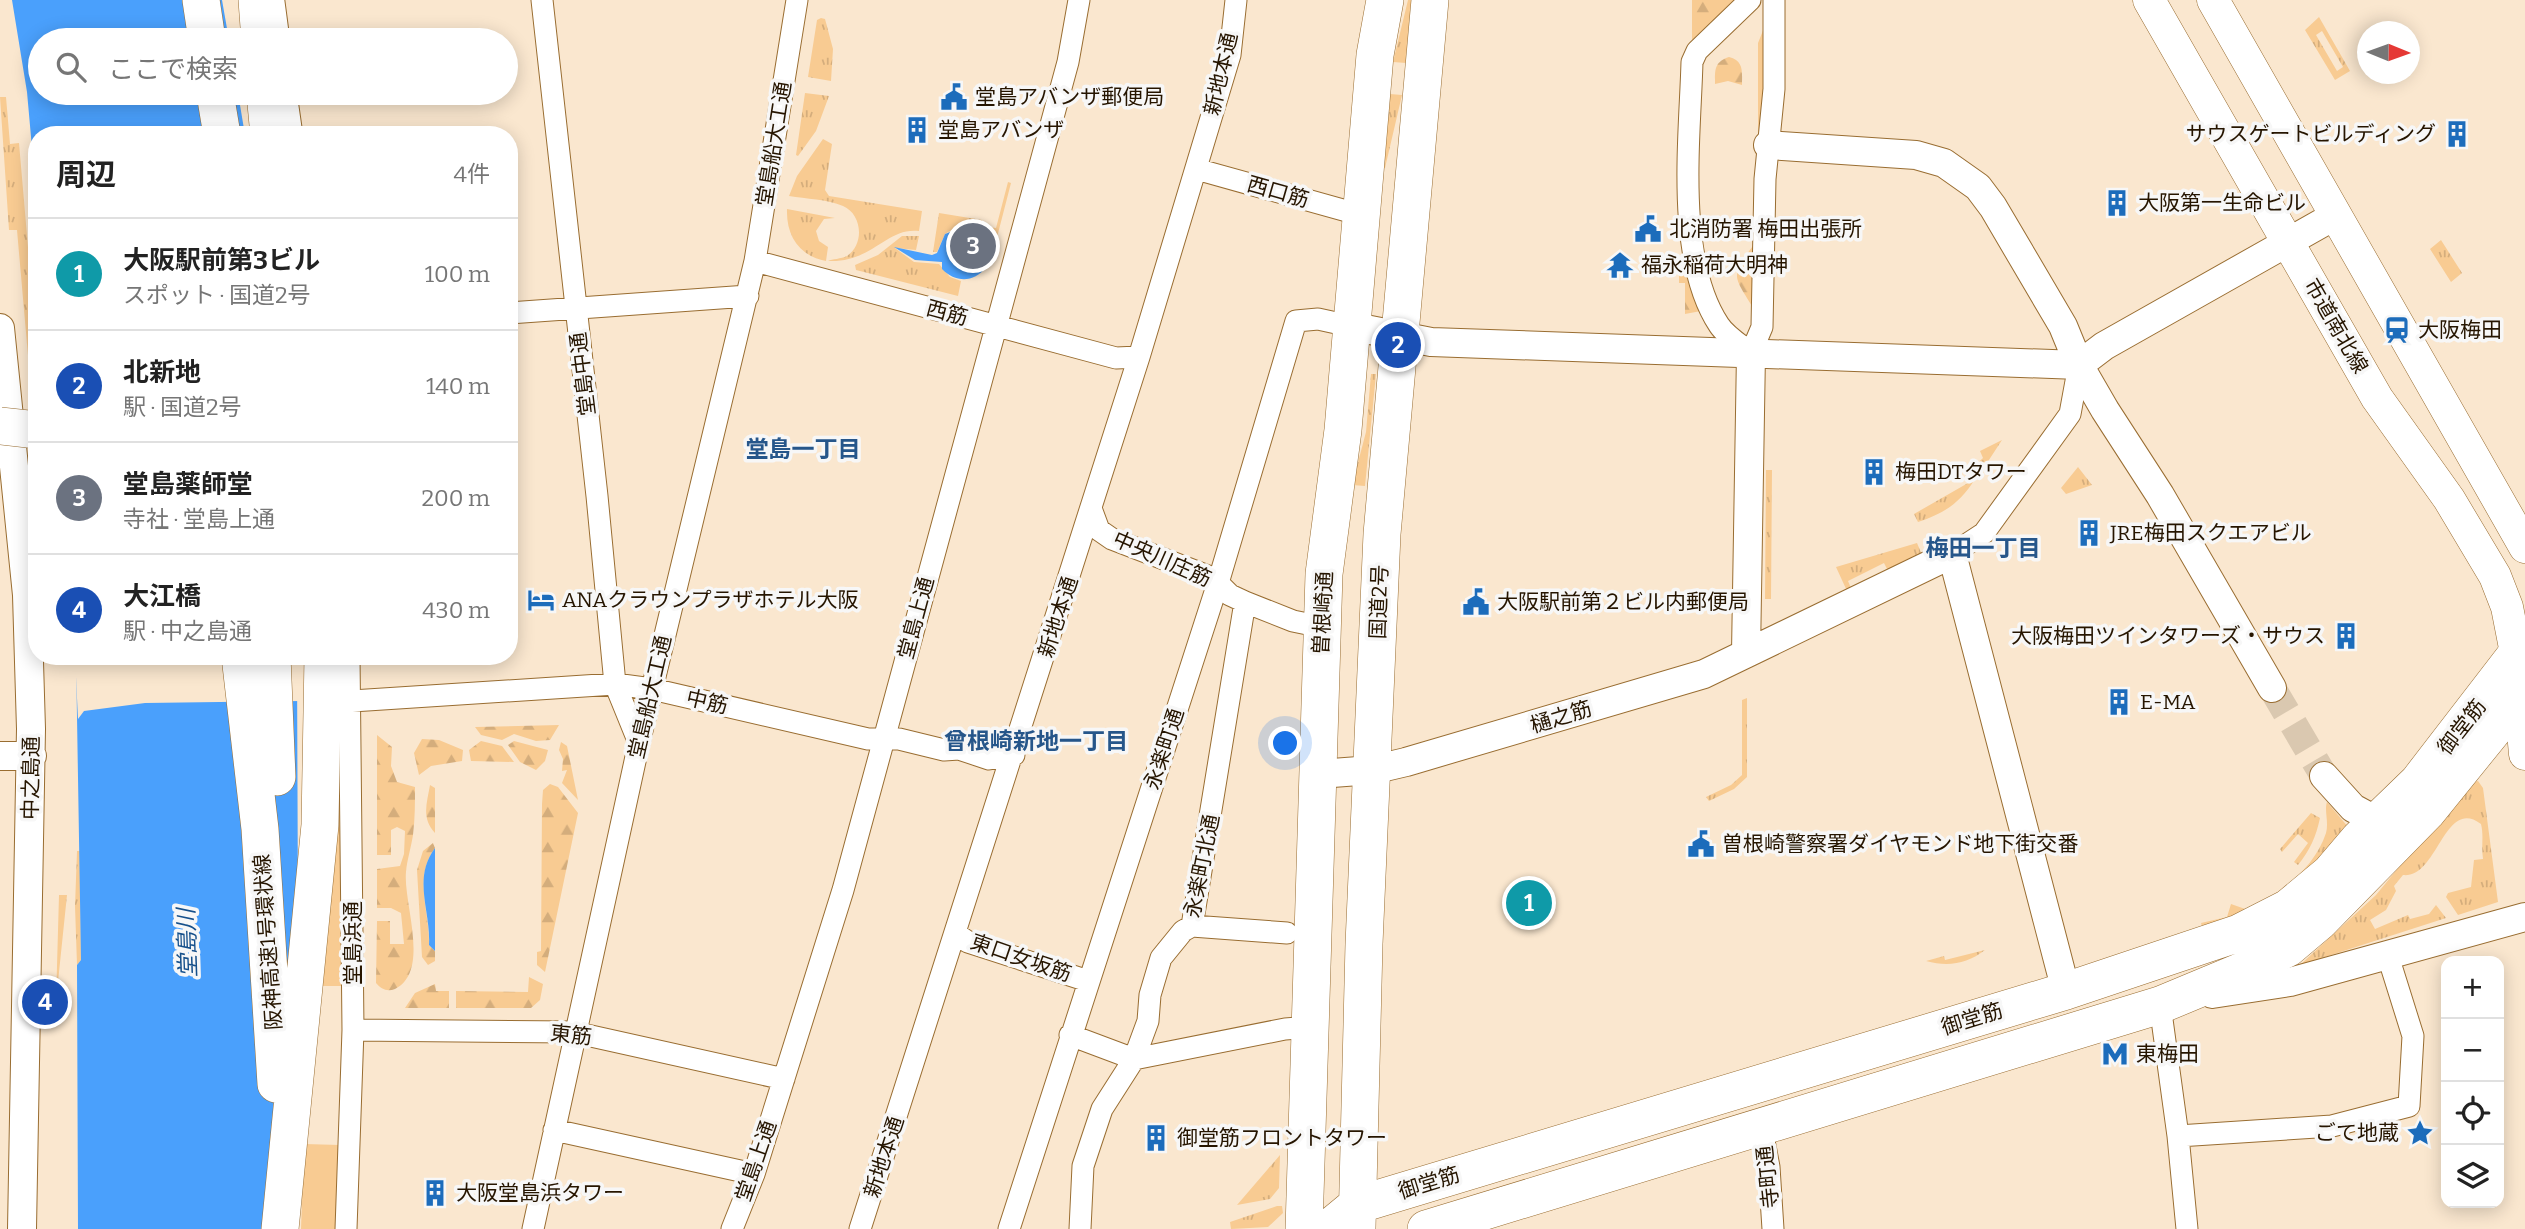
<!DOCTYPE html>
<html lang="ja">
<head>
<meta charset="utf-8">
<style>
	body { margin:0; font-family:Bitter,"Noto Sans JP",serif; background:#f2f2f2; color:#222 }
	.controls { position:absolute; right:21px; bottom:21px; display:grid; overflow:hidden; border-radius:14px; box-shadow:0 4px 18px #0003 }
	.controls button { width:63px; height:63px; display:grid; place-items:center; padding:0; border:0; border-bottom:2px solid #e0e0e0; background:#fff; color:#222; font:35px sans-serif }
	.compass { position:absolute; left:2357px; top:21px; width:63px; height:63px; border-radius:50%; background:#fff; box-shadow:0 4px 18px #0003; rotate:91deg }
	.you { position:absolute; left:1286px; top:744px; width:24px; height:24px; margin:-18px; border:5px solid #fff; border-radius:50%; background:#1a73e8; box-shadow:0 0 0 10px #1a73e833 }
	.badge { display:grid; place-items:center; width:46px; height:46px; border-radius:50%; background:#0b8043; color:#fff; font-size:23px; font-weight:700 }
	.pin { position:absolute; translate:-50% -50%; border:4px solid #fff; box-shadow:0 2px 7px #0006 }
	.list { margin:0; padding:0; list-style:none }
	h2 { display:flex; justify-content:space-between; align-items:center; height:91px; margin:0; padding:0 28px; font-size:30px }
	h2 small { font-size:23px; font-weight:400; color:#767676 }
	.list li { display:grid; grid-template-columns:46px 1fr auto; gap:21px; align-items:center; box-sizing:border-box; height:112px; padding:0 28px; border-top:2px solid #e0e0e0 }
	.list b { display:block; font-size:26px; white-space:nowrap }
	.list p { margin:0; font-size:23px; white-space:nowrap; color:#767676 }
	.list em { font-size:23px; font-style:normal; color:#767676 }
	.icon { flex:none; width:38px; height:38px; fill:none; stroke:currentColor; stroke-width:2; stroke-linecap:round; stroke-linejoin:round }
	.map { position:relative; flex:none; width:2525px; height:1229px; overflow:hidden }
	.search { position:absolute; background:#fff; box-shadow:0 4px 18px #0003; left:28px; top:28px; width:490px; height:77px; display:flex; align-items:center; gap:18px; box-sizing:border-box; padding:0 24px; border-radius:38px; color:#767676; font-size:26px }
	.panel { position:absolute; background:#fff; box-shadow:0 4px 18px #0003; left:28px; top:126px; width:490px; height:539px; border-radius:28px }
	.map>svg:first-child { display:block }
	.grass { fill:url(#grass-tufts); fill-rule:evenodd }
	.forest { fill:url(#forest-firs) }
	.green { fill:#f8cb92 }
	.water { fill:#4aa0fc }
	.pier { fill:#fae7cf }
	.lines { fill:none; stroke-linecap:round; stroke-linejoin:round }
	.secondary-tunnel { stroke:#dac8b0; stroke-width:28; stroke-dasharray:28 14; stroke-linecap:butt }
	.street-casing { stroke:#996d31; stroke-width:23 }
	.secondary-casing { stroke:#996d31; stroke-width:30 }
	.primary-casing { stroke:#996d31; stroke-width:33 }
	.highway-casing { stroke:#996d31; stroke-width:38 }
	.street { stroke:#fff; stroke-width:21 }
	.secondary { stroke:#fff; stroke-width:28 }
	.primary { stroke:#fff; stroke-width:32 }
	.highway { stroke:#fff; stroke-width:37 }
	.highway-bridge-casing { stroke:#996d31; stroke-width:38; stroke-linecap:butt }
	.highway-bridge { stroke:#fff; stroke-width:37 }
	.labels { text-anchor:middle; stroke-width:7; stroke-linejoin:round; paint-order:stroke }
	.street-label { font-size:21px; fill:#261500; stroke:#f7f7f7 }
	.poi-label { font-size:21px; fill:#261500; stroke:#f7f7f7; text-anchor:start }
	.neighbourhood-label { font-size:23px; font-weight:bold; fill:#26568a; stroke:#f7f7f7 }
	.water-label { font-size:23px; font-style:italic; fill:#16508b; stroke:#f7f7f7 }
</style>
</head>
<body>
<div class="map">
<svg width="2525" height="1229" viewBox="0 0 2525 1229">
	<defs>
		<pattern id="grass-tufts" width="24" height="20" patternUnits="userSpaceOnUse" patternTransform="scale(1.75)"><rect width="24" height="20" fill="#f8cb92"/><path d="M3 7l-1-3M5 7V3M7 7l1-3M15 17l-1-3M17 17v-4M19 17l1-3" fill="none" stroke="#d4ad7c"/></pattern>
		<pattern id="forest-firs" width="22" height="20" patternUnits="userSpaceOnUse" patternTransform="scale(1.75)"><rect width="22" height="20" fill="#f8cb92"/><path d="M5 1l3.5 6h-7zM16 11l3.5 6h-7z" fill="#d4ad7c"/></pattern>
	</defs>
	<rect width="100%" height="100%" fill="#fae7cf"/>
	<!-- grass -->
	<path class="grass" d="M1408,0H1413L1406,63L1393,62Z
		M2319,17L2350,71L2335,80L2305,30ZM2322,31L2343,67L2337,71L2316,35Z
		M821,18L825,19L833,49L831,81L808,77L817,20Z
		M1764,28H1769L1758,158V43Z
		M805,93L829,96L816,131L798,156L796,155Z
		M1390,94L1402,95L1385,168H1382Z
		M0,97H6L10,144L19,143L37,351V458L17,230H9Z
		M823,139L832,144L825,190L829,196L922,211L919,231C886,227 873,263 828,261C832,259 841,259 847,256C865,244 862,214 843,206C827,199 806,199 789,196L797,176Z
		M1008,182L1011,183L994,249C976,235 973,215 945,234L937,252H933L939,213L982,220V226L996,228Z
		M787,209L835,218L824,219L816,231L819,241L828,247L826,261C799,256 786,236 787,209Z
		M902,236H919L916,250L895,248L914,262L939,264L950,277L961,281L958,296L856,270L855,265L878,255Z
		M2441,240L2462,273L2451,282L2430,249Z
		M1371,374H1376L1365,486L1352,485L1366,432Z
		M2002,440L1985,466L1971,476L1968,472L1983,458L1980,451Z
		M2078,467L2092,485L2066,494L2061,488Z
		M1766,470H1772L1771,599H1765Z
		M1975,479C1960,503 1945,513 1918,522L1914,514Z
		M1917,543L1922,555L1888,571L1884,563L1848,581L1851,588L1847,591L1836,567Z
		M1747,698V777L1734,789L1709,801L1706,797L1731,785L1742,775V700Z
		M2478,781L2483,788L2498,902L2458,915L2446,897L2448,893L2471,887L2474,860L2483,859C2481,846 2484,836 2481,824C2444,796 2438,879 2403,875L2394,886L2396,891L2386,910L2370,920L2375,929L2408,915L2410,919L2429,914L2436,905L2446,918L2300,965L2376,895L2468,783Z
		M2327,802L2349,828L2296,888L2204,933L2201,923L2227,917L2231,904L2248,910C2280,894 2314,869 2326,833C2329,822 2324,810 2327,802Z
		M2311,813L2320,818C2316,837 2310,850 2298,865L2294,862L2308,843L2298,834L2282,852L2280,849Z
		M77,851H80L81,960L77,965L75,906Z
		M59,895H67L56,1001Z
		M1985,950C1967,964 1948,967 1926,961L1944,956L1945,960Z
		M1280,1155L1279,1188L1270,1199L1237,1205Z
		M1277,1206H1282L1283,1213L1268,1227L1231,1229L1230,1222Z"/>
	<!-- forest -->
	<path class="forest" d="M1692,0H1738L1692,40Z
		M1729,57C1744,61 1742,71 1742,85L1728,81L1715,84C1715,70 1714,62 1729,57Z
		M1755,243V311C1733,274 1729,278 1755,243Z
		M1679,258H1687L1701,311L1685,314V283H1679Z
		M559,725L550,740L536,741L514,734L502,740L481,735L475,727Z
		M377,735L392,747L391,766L397,782L415,787C415,803 415,819 413,835C411,848 407,860 406,872C403,903 431,971 395,989C387,992 381,989 376,983L377,921H390V944H404L401,913L391,908H377V869L400,866L404,854L405,831L397,827L391,830V855H377Z
		M422,739L439,740L463,750L462,761L431,766L419,775L414,753Z
		M481,741L502,746L514,762L471,761L469,750Z
		M514,741L548,750L545,761L536,770L520,762L508,745Z
		M561,742L567,746L578,800L562,783L567,770L562,771L563,759L559,750Z
		M550,784L558,787L578,813L545,972L537,965V952L541,951L542,804L543,790Z
		M430,785L435,788V833C421,818 427,803 430,785Z
		M433,843L435,848C413,878 430,911 429,945L435,951V961L428,965L422,957L417,870L423,851Z
		M529,977L543,984L540,1000L531,1008H456V991L528,992Z
		M435,984L436,991H449V1008H405L415,993Z"/>
	<!-- green -->
	<path class="green" d="M339,728L343,986H320Z
		M304,1144L340,1145L338,1229H301Z"/>
	<!-- water -->
	<path class="water" d="M12,0H222L229,40H40V93H238L245,135H37V204L27,92Z
		M964,227C985,230 996,247 986,267C974,283 956,283 942,269V262L915,260L894,247L932,255L937,253L945,234Z
		M76,656H297L299,1191L297,1229H78L77,965L81,960Z
		M435,848V951L429,945C431,911 412,879 435,848Z"/>
	<!-- pier -->
	<path class="pier" d="M75,656H300L302,701L145,703L84,711L78,719Z"/>
	<g class="lines">
		<!-- secondary-tunnel -->
		<path class="secondary-tunnel" d="M2272,688L2324,776"/>
		<defs>
			<path id="street" d="M542,0L597,496L615,684L639,743
				M1750,0L1697,51L1692,62C1690,137 1675,259 1719,325C1726,336 1741,345 1751,353L1762,327L1765,179L1774,89V0
				M274,2L279,40
				M286,93L292,135
				M1196,169L1361,215
				M755,261L1116,358L1139,357
				M509,313L748,296
				M1092,511L1099,530L1112,539L1213,578L1230,595L1245,602L1293,621L1322,627
				M1952,554L1984,533L2070,414L2079,365
				M352,701L615,684L652,689L868,739H899L944,750L959,749L989,759L1014,755
				M1192,926L1287,933
				M955,933L968,942L1088,981
				M2160,1005L2178,1136L2187,1229
				M353,1030L573,1032L784,1079
				M1070,1035L1134,1059L1285,1029L1311,1027
				M1761,1125L1769,1167L1773,1229
				M554,1130L754,1174
				M2178,1136L2332,1126L2409,1106L2413,1036L2387,953
				M346,1229L353,1030L349,656
				M533,1229L639,743L755,261L797,0
				M732,1229L754,1174L843,890L1068,62L1079,0
				M860,1229L1139,357L1230,55L1236,0
				M1009,1229L1218,583L1296,321L1318,319L1350,326
				M1080,1229L1083,1166L1102,1109L1134,1059L1148,1021L1150,995L1161,958L1183,931L1192,926L1245,602"/>
			<path id="secondary" d="M1768,145L1916,155L1944,163L1978,187L1993,207L2063,326L2079,365L2105,410L2160,495L2272,688
				M1350,326L1431,342L2079,365L2104,346L2336,215
				M0,328L27,595L31,729L22,1229
				M1746,653L1751,353
				M0,756H32
				M1319,774L1372,770L1406,762L1704,674L1952,554L2066,991
				M2324,776L2353,808L2377,821
				M2212,994L2290,982L2525,917"/>
			<path id="primary" d="M2149,0L2377,398L2449,499L2495,576L2507,607L2516,653L2525,754
				M2213,0L2525,547"/>
			<path id="highway" d="M201,0L207,40
				M257,0L260,40
				M215,93L222,135
				M265,93L269,135
				M240,656L260,829L276,1084
				M272,656L277,777
				M1357,1228L1364,944L1382,534L1430,0
				M280,1229L320,825L323,656
				M1304,1229L1324,574L1343,430L1375,55L1385,0
				M1328,1229L1357,1205L2066,991L2239,933L2288,908L2330,873L2359,839L2418,782L2525,643
				M1426,1229L2160,1005L2249,968L2288,948L2320,921L2427,812L2525,691"/>
		</defs>
		<!-- street casing -->
		<use href="#street" class="street-casing"/>
		<!-- secondary casing -->
		<use href="#secondary" class="secondary-casing"/>
		<!-- primary casing -->
		<use href="#primary" class="primary-casing"/>
		<!-- highway casing -->
		<use href="#highway" class="highway-casing"/>
		<!-- street -->
		<use href="#street" class="street"/>
		<!-- secondary -->
		<use href="#secondary" class="secondary"/>
		<!-- primary -->
		<use href="#primary" class="primary"/>
		<!-- highway -->
		<use href="#highway" class="highway"/>
		<defs>
			<path id="highway-bridge" d="M0,426L37,430"/>
		</defs>
		<!-- highway-bridge casing -->
		<use href="#highway-bridge" class="highway-bridge-casing"/>
		<!-- highway-bridge -->
		<use href="#highway-bridge" class="highway-bridge"/>
	</g>
	<!-- icons -->
	<defs>
		<symbol id="civic-bare" viewBox="-9 -9 18 18"><path d="M-.6-6.5H3V-4.5H.6V-3L4-1V1h2V6H-6V1h2V-1L-.6-3ZM-1.2 2.5V6h2.4V2.5Z" fill="#1c6cbb" stroke="#f7f7f7" stroke-width="2.5" paint-order="stroke"/></symbol>
		<symbol id="building-bare" viewBox="-9 -9 18 18"><path d="M-4-6H4V6H1V3H-1V6H-4ZM-2.5-4.3h1.7v1.8h-1.7ZM.8-4.3h1.7v1.8H.8ZM-2.5-1h1.7V.8h-1.7ZM.8-1h1.7V.8H.8Z" fill="#1c6cbb" stroke="#f7f7f7" stroke-width="2.5" paint-order="stroke"/></symbol>
		<symbol id="temple-bare" viewBox="-9 -9 18 18"><path d="M0-6L5-2H3V0L6.5 2.5H4V6H1.5V3h-3V6H-4V2.5H-6.5L-3 0V-2H-5Z" fill="#1c6cbb" stroke="#f7f7f7" stroke-width="2.5" paint-order="stroke"/></symbol>
		<symbol id="station-bare" viewBox="-9 -9 18 18"><path d="M-3-6H3Q5-6 5-4V2Q5 4 3 4L4.5 6H3L1.5 4h-3L-3 6H-4.5L-3 4Q-5 4-5 2V-4Q-5-6-3-6ZM-3.5-4v3h7v-3ZM-3.5 1v1.5H-2V1ZM2 1v1.5H3.5V1Z" fill="#1c6cbb" stroke="#f7f7f7" stroke-width="2.5" paint-order="stroke"/></symbol>
		<symbol id="hotel-bare" viewBox="-9 -9 18 18"><path d="M-6-4.5h1.5V1H6V5H4.5V3h-9V5H-6ZM-4 0a1.8 1.8 0 1 1 3.6 0ZM.5 0V-2.5h3Q6-2.5 6 0Z" fill="#1c6cbb" stroke="#f7f7f7" stroke-width="2.5" paint-order="stroke"/></symbol>
		<symbol id="metro-bare" viewBox="-9 -9 18 18"><path d="M-5.5 5V-5H-3L0 0L3-5H5.5V5H3V-.5L0 4L-3-.5V5Z" fill="#1c6cbb" stroke="#f7f7f7" stroke-width="2.5" paint-order="stroke"/></symbol>
		<symbol id="sight-bare" viewBox="-9 -9 18 18"><path d="M0-6L1.8-2.2L6-1.7L2.9 1.2L3.7 5.4L0 3.3L-3.7 5.4L-2.9 1.2L-6-1.7L-1.8-2.2Z" fill="#1c6cbb" stroke="#f7f7f7" stroke-width="2.5" paint-order="stroke"/></symbol>
	</defs>
	<g fill-rule="evenodd">
		<use href="#civic-bare" x="935" y="78" width="38" height="38"/>
		<use href="#building-bare" x="898" y="111" width="38" height="38"/>
		<use href="#building-bare" x="2438" y="115" width="38" height="38"/>
		<use href="#building-bare" x="2098" y="184" width="38" height="38"/>
		<use href="#civic-bare" x="1629" y="210" width="38" height="38"/>
		<use href="#temple-bare" x="1601" y="246" width="38" height="38"/>
		<use href="#station-bare" x="2378" y="311" width="38" height="38"/>
		<use href="#building-bare" x="1855" y="453" width="38" height="38"/>
		<use href="#building-bare" x="2070" y="514" width="38" height="38"/>
		<use href="#hotel-bare" x="522" y="581" width="38" height="38"/>
		<use href="#civic-bare" x="1457" y="583" width="38" height="38"/>
		<use href="#building-bare" x="2327" y="617" width="38" height="38"/>
		<use href="#building-bare" x="2100" y="683" width="38" height="38"/>
		<use href="#civic-bare" x="1682" y="825" width="38" height="38"/>
		<use href="#metro-bare" x="2096" y="1035" width="38" height="38"/>
		<use href="#sight-bare" x="2401" y="1114" width="38" height="38"/>
		<use href="#building-bare" x="1137" y="1119" width="38" height="38"/>
		<use href="#building-bare" x="416" y="1174" width="38" height="38"/>
	</g>
	<g class="labels">
		<!-- street labels -->
		<g class="street-label">
			<text transform="translate(1221 74) rotate(-77)" y="7">新地本通</text>
			<text transform="translate(774 144) rotate(-81)" y="7">堂島船大工通</text>
			<text transform="translate(1278 192) rotate(16)" y="7">西口筋</text>
			<text transform="translate(947 313) rotate(15)" y="7">西筋</text>
			<text transform="translate(2336 326) rotate(60)" y="7">市道南北線</text>
			<text transform="translate(583 374) rotate(-97)" y="7">堂島中通</text>
			<text transform="translate(1162 559) rotate(24)" y="7">中央川庄筋</text>
			<text transform="translate(1379 602) rotate(-88)" y="7">国道2号</text>
			<text transform="translate(1323 613) rotate(-87)" y="7">曽根崎通</text>
			<text transform="translate(1058 617) rotate(-72)" y="7">新地本通</text>
			<text transform="translate(916 618) rotate(-75)" y="7">堂島上通</text>
			<text transform="translate(650 697) rotate(-77)" y="7">堂島船大工通</text>
			<text transform="translate(707 702) rotate(13)" y="7">中筋</text>
			<text transform="translate(1561 717) rotate(-17)" y="7">樋之筋</text>
			<text transform="translate(2462 727) rotate(-52)" y="7">御堂筋</text>
			<text transform="translate(1164 749) rotate(-72)" y="7">永楽町通</text>
			<text transform="translate(31 778) rotate(-89)" y="7">中之島通</text>
			<text transform="translate(1202 866) rotate(-79)" y="7">永楽町北通</text>
			<text transform="translate(268 942) rotate(-94)" y="7">阪神高速1号環状線</text>
			<text transform="translate(353 943) rotate(-90)" y="7">堂島浜通</text>
			<text transform="translate(1021 958) rotate(19)" y="7">東口女坂筋</text>
			<text transform="translate(1972 1019) rotate(-17)" y="7">御堂筋</text>
			<text transform="translate(571 1035) rotate(6)" y="7">東筋</text>
			<text transform="translate(884 1157) rotate(-72)" y="7">新地本通</text>
			<text transform="translate(756 1161) rotate(-71)" y="7">堂島上通</text>
			<text transform="translate(1768 1177) rotate(-96)" y="7">寺町通</text>
			<text transform="translate(1429 1183) rotate(-17)" y="7">御堂筋</text>
		</g>
		<!-- poi labels -->
		<g class="poi-label">
			<text x="975" y="104">堂島アバンザ郵便局</text>
			<text x="938" y="137">堂島アバンザ</text>
			<text x="2436" y="141" text-anchor="end">サウスゲートビルディング</text>
			<text x="2138" y="210">大阪第一生命ビル</text>
			<text x="1669" y="236">北消防署 梅田出張所</text>
			<text x="1641" y="272">福永稲荷大明神</text>
			<text x="2418" y="337">大阪梅田</text>
			<text x="1895" y="479">梅田DTタワー</text>
			<text x="2110" y="540">JRE梅田スクエアビル</text>
			<text x="562" y="607">ANAクラウンプラザホテル大阪</text>
			<text x="1497" y="609">大阪駅前第２ビル内郵便局</text>
			<text x="2325" y="643" text-anchor="end">大阪梅田ツインタワーズ・サウス</text>
			<text x="2140" y="709">E-MA</text>
			<text x="1722" y="851">曽根崎警察署ダイヤモンド地下街交番</text>
			<text x="2136" y="1061">東梅田</text>
			<text x="2399" y="1140" text-anchor="end">ごて地蔵</text>
			<text x="1177" y="1145">御堂筋フロントタワー</text>
			<text x="456" y="1200">大阪堂島浜タワー</text>
		</g>
		<!-- neighbourhood labels -->
		<g class="neighbourhood-label">
			<text x="803" y="457">堂島一丁目</text>
			<text x="1983" y="556">梅田一丁目</text>
			<text x="1036" y="749">曾根崎新地一丁目</text>
		</g>
		<!-- water labels -->
		<g class="water-label">
			<text transform="translate(187 943) rotate(-92)" y="8">堂島川</text>
		</g>
	</g>
</svg>
<div class="controls">
<button>+</button>
<button>−</button>
<button><svg class="icon" aria-label="locate" viewBox="0 0 24 24"><circle cx="12" cy="12" r="6"/><path d="M12 2v4M12 18v4M2 12h4M18 12h4"/></svg></button>
<button><svg class="icon" aria-label="layers" viewBox="0 0 24 24"><path d="M12 4l9 5-9 5-9-5zM3 14l9 5 9-5"/></svg></button>
</div>
<svg class="compass" viewBox="-18 -18 36 36"><path d="M0-13l5 13h-10z" fill="#e53935"/><path d="M0 13l5-13h-10z" fill="#767676"/></svg>
<div class="you"></div>
<div class="pin badge" style="left:1529px;top:903px;background:#0f9aa8">1</div>
<div class="pin badge" style="left:1398px;top:345px;background:#1a4fb4">2</div>
<div class="pin badge" style="left:973px;top:246px;background:#6b7280">3</div>
<div class="pin badge" style="left:45px;top:1002px;background:#1a4fb4">4</div>
<div class="search"><svg class="icon" aria-label="search" viewBox="0 0 24 24"><circle cx="10" cy="10" r="6"/><path d="M15 15l6 6"/></svg>ここで検索</div>
<section class="panel">
<h2>周辺<small>4件</small></h2>
<ul class="list">
<li><span class="badge" style="background:#0f9aa8">1</span><div><b>大阪駅前第3ビル</b><p>スポット · 国道2号</p></div><em>100 m</em></li>
<li><span class="badge" style="background:#1a4fb4">2</span><div><b>北新地</b><p>駅 · 国道2号</p></div><em>140 m</em></li>
<li><span class="badge" style="background:#6b7280">3</span><div><b>堂島薬師堂</b><p>寺社 · 堂島上通</p></div><em>200 m</em></li>
<li><span class="badge" style="background:#1a4fb4">4</span><div><b>大江橋</b><p>駅 · 中之島通</p></div><em>430 m</em></li>
</ul>
</section>
</div>
</body>
</html>
